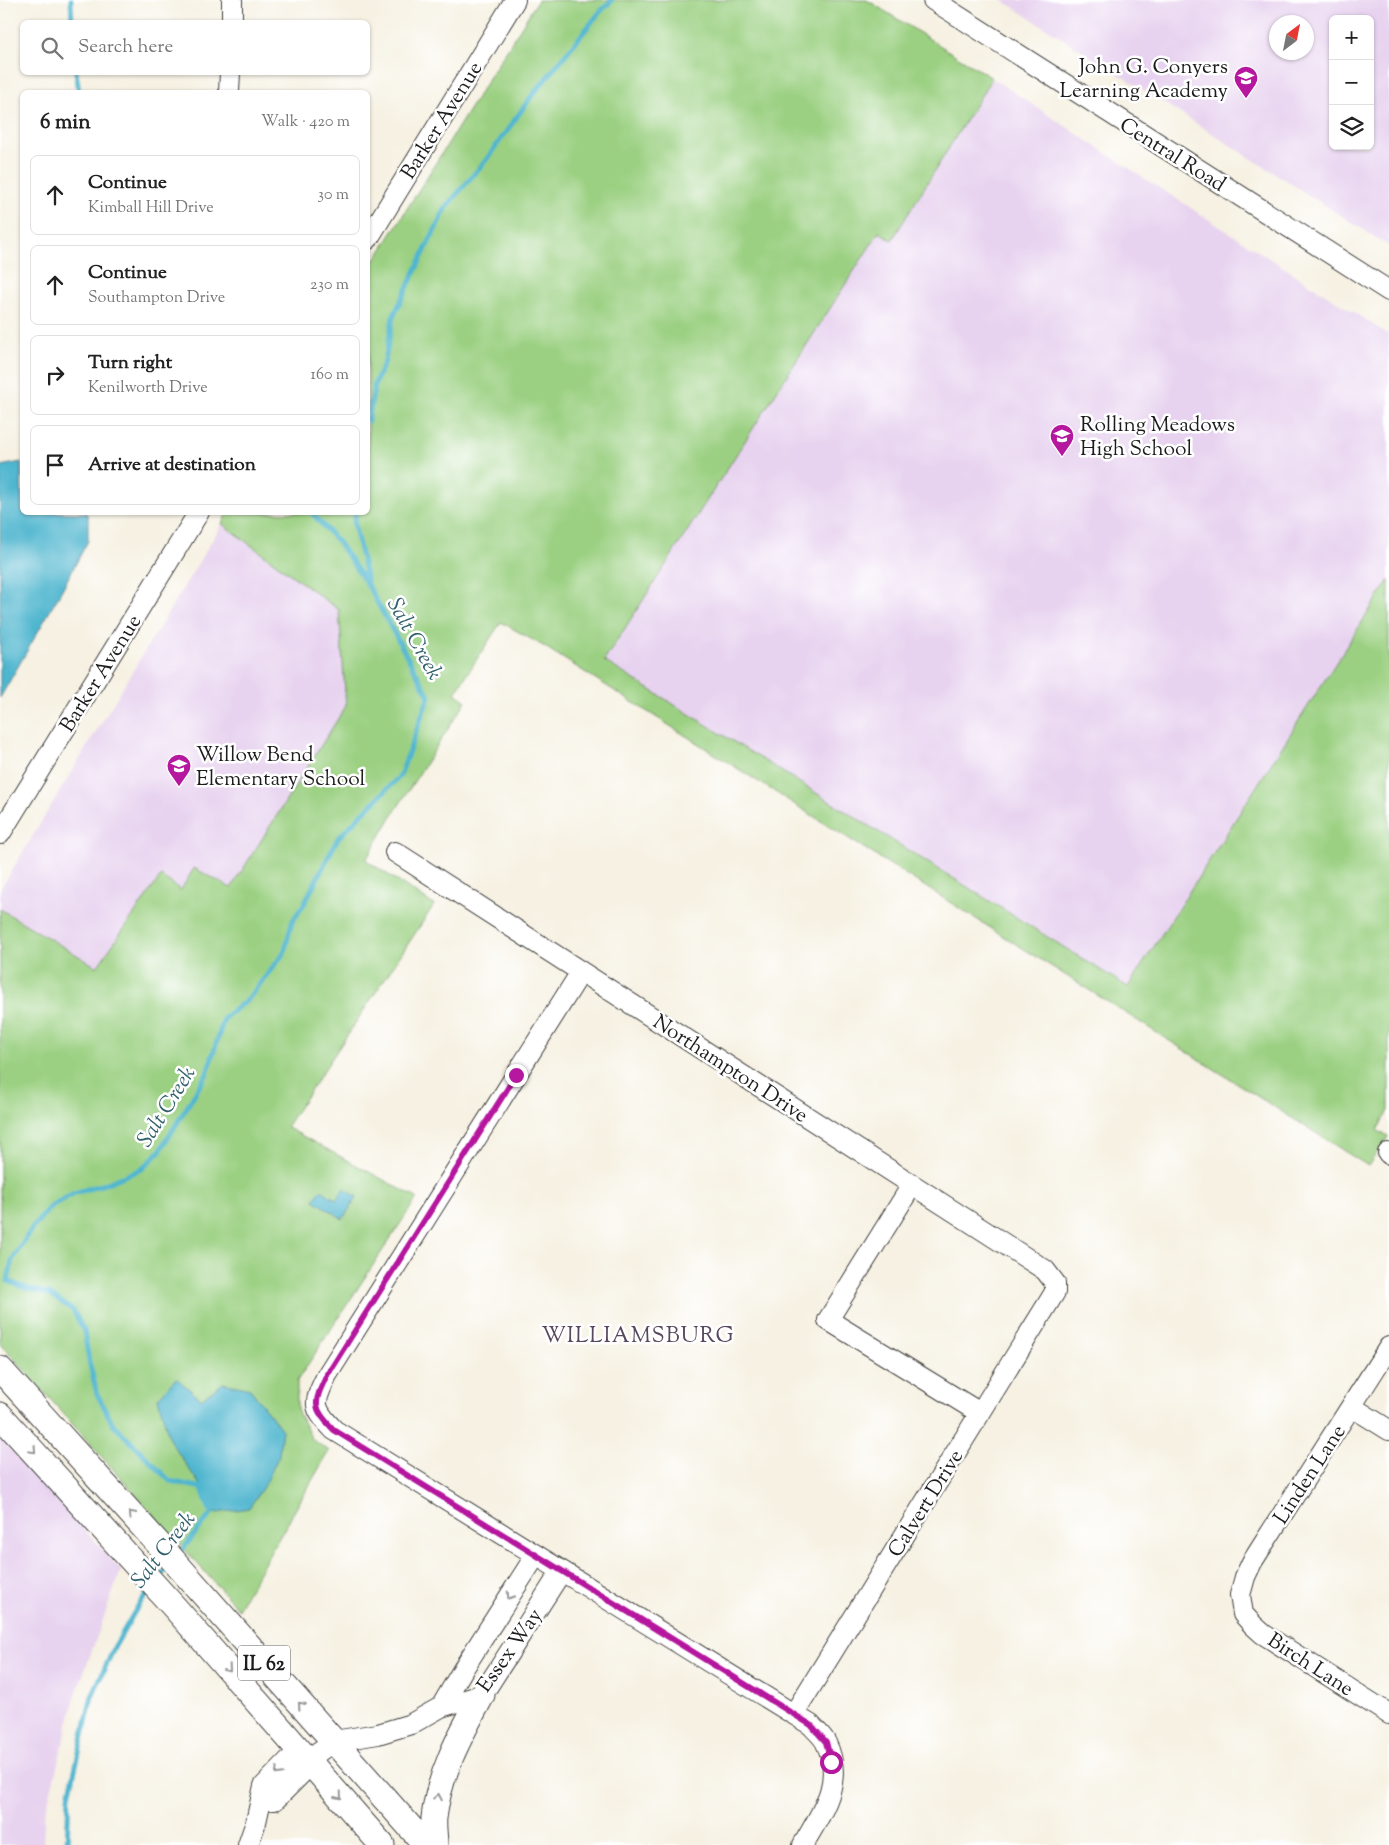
<!DOCTYPE html>
<html lang="en">
<head>
<meta charset="utf-8">
<style>
	body { margin:0; font-family:"Sorts Mill Goudy",serif; background:#f6f6f6; color:#222 }
	.controls { position:absolute; right:15px; top:15px; display:grid; overflow:hidden; border-radius:8px; box-shadow:0 1px 4px #0004 }
	.controls button { width:45px; height:45px; display:grid; place-items:center; padding:0; border:0; border-bottom:1px solid #e0e0e0; background:#fff; color:#222; font:25px sans-serif }
	.compass { position:absolute; left:1269px; top:15px; width:45px; height:45px; border-radius:50%; background:#fff; box-shadow:0 1px 4px #0004; rotate:32deg }
	.stop { position:absolute; width:15px; height:15px; margin:-11px; border:4px solid #b5179e; border-radius:50%; background:#fff }
	.stop.end { background:#b5179e; border-color:#fff; box-shadow:0 1px 5px #0008 }
	.list { margin:0; padding:0; list-style:none }
	h2 { display:flex; justify-content:space-between; align-items:center; height:65px; margin:0; padding:0 20px; font-size:21px }
	h2 small { font-size:16px; font-weight:400; color:#767676 }
	.list li { display:grid; grid-template-columns:32px 1fr auto; gap:15px; align-items:center; box-sizing:border-box; height:80px; margin:0 10px 10px; padding:0 10px; border:1px solid #e0e0e0; border-radius:8px }
	.list b { display:block; font-size:19px; white-space:nowrap }
	.list p { margin:0; font-size:16px; white-space:nowrap; color:#767676 }
	.list em { font-size:16px; font-style:normal; color:#767676 }
	.icon { flex:none; width:28px; height:28px; fill:none; stroke:currentColor; stroke-width:2; stroke-linecap:round; stroke-linejoin:round }
	.map { position:relative; flex:none; width:1389px; height:1845px; overflow:hidden }
	.search { position:absolute; background:#fff; box-shadow:0 1px 4px #0004; left:20px; top:20px; width:350px; height:55px; display:flex; align-items:center; gap:12px; box-sizing:border-box; padding:0 18px; border-radius:8px; color:#767676; font-size:19px }
	.panel { position:absolute; background:#fff; box-shadow:0 1px 4px #0004; left:20px; top:90px; width:350px; height:425px; border-radius:8px }
	.map>svg:first-child { display:block }
	.built { fill:#e7d2ef; fill-rule:evenodd }
	.green { fill:#9bd082; stroke:#5c764f }
	.water { fill:#50b6cf; stroke:#366976 }
	.lines { fill:none; stroke-linecap:round; stroke-linejoin:round }
	.stream { stroke:#50b6cf; stroke-width:5 }
	.minor-casing { stroke:#3d3c3a; stroke-width:22 }
	.major-casing { stroke:#3d3c3a; stroke-width:27 }
	.minor { stroke:#fff; stroke-width:20 }
	.major { stroke:#fff; stroke-width:25 }
	.oneway { stroke:#999 }
	.route { stroke:#b5179e; stroke-width:6 }
	.labels { text-anchor:middle; stroke-width:5; stroke-linejoin:round; paint-order:stroke }
	.shield { fill:#fff; stroke:#606060; stroke-width:1 }
	.shield-label { font-size:20px; font-weight:bold; fill:#1c1c1c }
	.poi-label { font-size:21px; fill:#1c1c1c; stroke:#fff; text-anchor:start }
	.street-label { font-size:21px; fill:#1c1c1c; stroke:#fff }
	.water-label { font-size:22px; font-style:italic; fill:#33616d; stroke:#fff }
	.neighbourhood-label { font-size:22px; letter-spacing:1px; fill:#58485f; stroke:#fff }
</style>
</head>
<body>
<div class="map">
<svg width="1389" height="1845" viewBox="0 0 1389 1845">
	<rect width="100%" height="100%" fill="#fff"/>
	<filter id="ink" filterUnits="userSpaceOnUse"><feTurbulence type="fractalNoise" baseFrequency=".02" numOctaves="2"/><feDisplacementMap in="SourceGraphic" scale="10" xChannelSelector="R" yChannelSelector="G"/><feConvolveMatrix kernelMatrix="1 2 1 2 8 2 1 2 1" color-interpolation-filters="sRGB"/></filter>
	<filter id="wash" filterUnits="userSpaceOnUse"><feTurbulence type="fractalNoise" baseFrequency=".0096" numOctaves="4" result="noise"/><feDisplacementMap in="SourceGraphic" scale="20" xChannelSelector="R" yChannelSelector="G"/><feGaussianBlur stdDeviation="1.12" result="paint"/><feColorMatrix in="noise" values="0 0 0 0 0 0 0 0 0 0 0 0 0 0 0 0 0 1.4 0 .05"/><feComposite in="paint" operator="in"/></filter>
	<g filter="url(#wash)">
		<rect width="100%" height="100%" fill="#f6f1e2"/>
		<!-- built -->
		<path class="built" d="M1002,0H1389V246ZM1333,19H1370V146H1333ZM1306,22V52H1276V22Z
			M992,78L1150,182L1389,335V580L1128,987L604,661L879,232L892,240Z
			M222,524L339,610L346,706L231,888L194,868L181,890L161,876L97,968L0,909V890Z
			M0,1437L121,1570L75,1697L44,1817L43,1845H0Z"/>
		<!-- green -->
		<path class="green" d="M538,0H867L992,78L892,240L879,232L604,661L1128,987L1389,580V1111L1377,1130L1388,1137L1368,1166L545,647L501,622L455,693L466,701L390,819L366,860L434,905L286,1127L417,1198L297,1381V1410L312,1439L329,1451L238,1609L0,1343V909L97,967L161,876L181,890L194,868L231,888L346,706L339,610L222,524L227,513L368,512V271Z"/>
		<!-- water -->
		<path class="water" d="M21,462L22,512L86,513L88,516V541L58,597L0,698V466Z
			M344,1188L357,1197L343,1219L314,1200L321,1190L337,1200Z
			M176,1378L201,1399L223,1383L250,1389L282,1430L279,1455L267,1481L249,1508L211,1514L202,1488L170,1441L158,1398Z"/>
		<g class="lines">
			<!-- stream -->
			<path class="stream" d="M71,0L72,22
				M76,72L79,92
				M368,421L375,383L385,361L393,317L446,207L486,160L531,97L600,12L612,0
				M356,512L354,523L367,581
				M178,1555L211,1514L202,1488L170,1481L113,1424L97,1394L89,1361L84,1331L73,1310L49,1294L25,1288L8,1281L12,1260L33,1227L51,1206L74,1193L102,1185L142,1169L160,1151L207,1074L224,1018L248,999L284,953L292,922L304,904L338,838L400,776L429,696L367,584L338,542L311,512
				M158,1580L170,1565
				M67,1845L69,1796L92,1696L115,1646L138,1606L150,1591"/>
		</g>
	</g>
	<g filter="url(#ink)">
		<g class="lines">
			<defs>
				<path id="minor" d="M933,0L1389,291
					M232,22V0
					M229,92L230,72
					M368,239L515,0
					M0,834L199,512
					M395,852L1045,1270L1055,1283V1292L794,1714
					M581,972L327,1375C313,1404 312,1407 334,1430L811,1725C815,1730 823,1736 826,1743C845,1782 821,1813 803,1845
					M1388,1153L1389,1154
					M912,1185L828,1320L980,1413
					M1389,1347L1252,1562L1245,1577L1240,1595L1243,1614L1253,1625L1263,1634L1389,1714
					M1352,1407L1389,1430
					M441,1707L465,1666L536,1555
					M307,1760L334,1741L378,1734L411,1724L441,1707L482,1695L561,1572
					M262,1799L275,1800L302,1773L307,1760
					M248,1845L256,1822L264,1786L289,1760H307"/>
				<path id="major" d="M0,1369L165,1551L426,1845
					M0,1415L176,1609L382,1845
					M435,1845C435,1836 433,1827 434,1818C439,1773 461,1734 482,1695"/>
			</defs>
			<!-- minor casing -->
			<use href="#minor" class="minor-casing"/>
			<!-- major casing -->
			<use href="#major" class="major-casing"/>
			<!-- minor -->
			<use href="#minor" class="minor"/>
			<!-- major -->
			<use href="#major" class="major"/>
		</g>
		<!-- one-way arrows -->
		<defs><path id="oneway-chevron" d="M-2-3.5L2.5 0L-2 3.5" fill="none" stroke-width="1.6" stroke-linecap="round" stroke-linejoin="round" transform="scale(1.25)"/></defs>
		<g class="oneway">
			<use href="#oneway-chevron" transform="translate(33 1450) rotate(47)"/>
			<use href="#oneway-chevron" transform="translate(132 1514) rotate(-132)"/>
			<use href="#oneway-chevron" transform="translate(510 1596) rotate(123)"/>
			<use href="#oneway-chevron" transform="translate(228 1669) rotate(49)"/>
			<use href="#oneway-chevron" transform="translate(301 1705) rotate(-132)"/>
			<use href="#oneway-chevron" transform="translate(278 1772) rotate(134)"/>
			<use href="#oneway-chevron" transform="translate(339 1796) rotate(49)"/>
			<use href="#oneway-chevron" transform="translate(438 1797) rotate(-79)"/>
		</g>
	</g>
	<g class="lines" filter="url(#ink)">
		<!-- route -->
		<path class="route" d="M516,1075L327,1375C313,1404 312,1407 334,1430L811,1725L826,1742L831,1762"/>
	</g>
	<!-- icons -->
	<defs>
		<symbol id="school-pin" viewBox="-11 -11 22 30"><path d="M0 17L-7.5 6A9.5 9.5 0 1 1 7.5 6Z" fill="#b5179e" stroke="#fff"/><path d="M0-5L7-2L0 1L-7-2ZM-4 1L0 2.5L4 1V4Q0 6-4 4Z" fill="#fff"/></symbol>
	</defs>
	<g fill-rule="evenodd">
		<use href="#school-pin" x="1232" y="64" width="28" height="38"/>
		<use href="#school-pin" x="1048" y="422" width="28" height="38"/>
		<use href="#school-pin" x="165" y="752" width="28" height="38"/>
	</g>
	<g class="labels">
		<!-- shield labels -->
		<rect class="shield" x="238" y="1645.5" width="52" height="35" rx="4"/>
		<g class="shield-label">
			<text x="264" y="1670">IL 62</text>
		</g>
		<!-- poi labels -->
		<g class="poi-label">
			<text x="1228" y="73" text-anchor="end">John G. Conyers<tspan x="1228" dy="24">Learning Academy</tspan></text>
			<text x="1080" y="431">Rolling Meadows<tspan x="1080" dy="24">High School</tspan></text>
			<text x="196" y="761">Willow Bend<tspan x="196" dy="24">Elementary School</tspan></text>
		</g>
		<!-- street labels -->
		<g class="street-label">
			<text transform="translate(441 120) rotate(-58)" y="7">Barker Avenue</text>
			<text transform="translate(1173 154) rotate(32)" y="7">Central Road</text>
			<text transform="translate(100 673) rotate(-58)" y="7">Barker Avenue</text>
			<text transform="translate(731 1068) rotate(33)" y="7">Northampton Drive</text>
			<text transform="translate(1309 1474) rotate(-57)" y="7">Linden Lane</text>
			<text transform="translate(925 1503) rotate(-58)" y="7">Calvert Drive</text>
			<text transform="translate(509 1650) rotate(-55)" y="7">Essex Way</text>
			<text transform="translate(1311 1664) rotate(33)" y="7">Birch Lane</text>
		</g>
		<!-- water labels -->
		<g class="water-label">
			<text transform="translate(416 638) rotate(61)" y="8">Salt Creek</text>
			<text transform="translate(165 1106) rotate(-58)" y="8">Salt Creek</text>
			<text transform="translate(162 1549) rotate(-52)" y="8">Salt Creek</text>
		</g>
		<!-- neighbourhood labels -->
		<g class="neighbourhood-label">
			<text x="638" y="1342">WILLIAMSBURG</text>
		</g>
	</g>
</svg>
<div class="controls">
<button>+</button>
<button>−</button>
<button><svg class="icon" aria-label="layers" viewBox="0 0 24 24"><path d="M12 4l9 5-9 5-9-5zM3 14l9 5 9-5"/></svg></button>
</div>
<svg class="compass" viewBox="-18 -18 36 36"><path d="M0-13l5 13h-10z" fill="#e53935"/><path d="M0 13l5-13h-10z" fill="#767676"/></svg>
<div class="stop" style="left:831px;top:1762px"></div>
<div class="stop end" style="left:516px;top:1075px"></div>
<div class="search"><svg class="icon" aria-label="search" viewBox="0 0 24 24"><circle cx="10" cy="10" r="6"/><path d="M15 15l6 6"/></svg>Search here</div>
<section class="panel">
<h2>6 min<small>Walk · 420 m</small></h2>
<ul class="list">
<li><svg class="icon" aria-label="ahead" viewBox="0 0 24 24"><path d="M12 20V5M6 11l6-6 6 6"/></svg><div><b>Continue</b><p>Kimball Hill Drive</p></div><em>30 m</em></li>
<li><svg class="icon" aria-label="ahead" viewBox="0 0 24 24"><path d="M12 20V5M6 11l6-6 6 6"/></svg><div><b>Continue</b><p>Southampton Drive</p></div><em>230 m</em></li>
<li><svg class="icon" aria-label="right" viewBox="0 0 24 24"><path d="M7 20v-9h11M14 6l5 5-5 5"/></svg><div><b>Turn right</b><p>Kenilworth Drive</p></div><em>160 m</em></li>
<li><svg class="icon" aria-label="arrive" viewBox="0 0 24 24"><path d="M6 21V4h12l-3 4 3 4H6"/></svg><div><b>Arrive at destination</b></div></li>
</ul>
</section>
</div>
</body>
</html>
